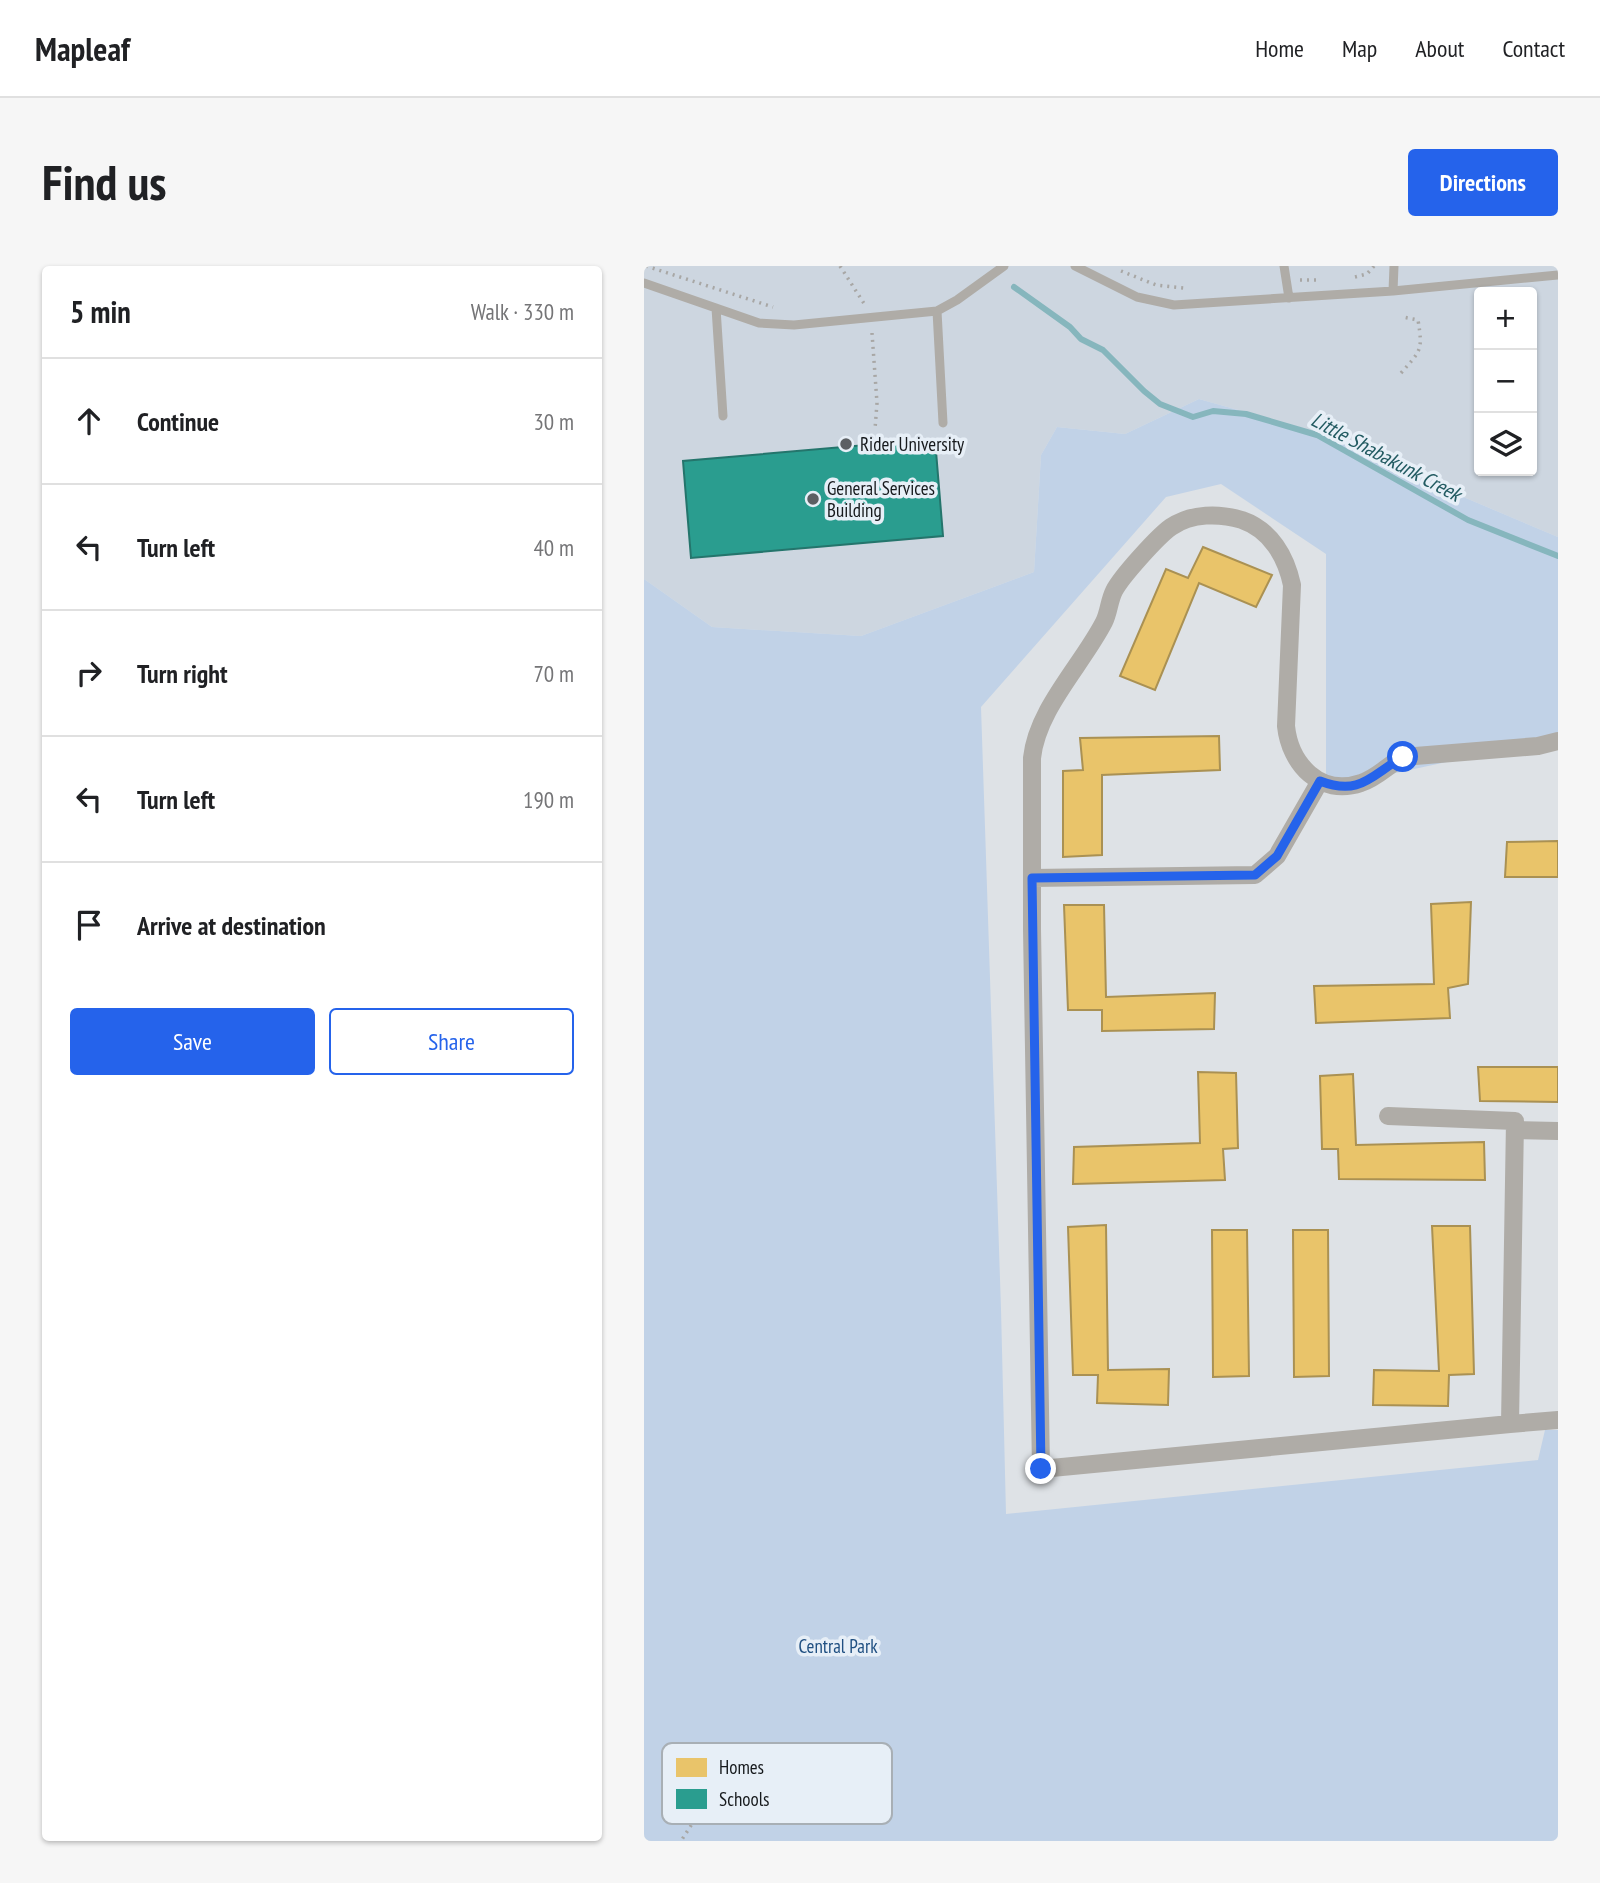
<!DOCTYPE html>
<html lang="en">
<head>
<meta charset="utf-8">
<style>
	body { margin:0; font-family:"PT Sans Narrow",sans-serif; background:#f6f6f6; color:#202124 }
	.controls { position:absolute; right:21px; top:21px; display:grid; overflow:hidden; border-radius:7px; box-shadow:0 2px 5px #0004 }
	.controls button { width:63px; height:63px; display:grid; place-items:center; padding:0; border:0; border-bottom:2px solid #e0e0e0; background:#fff; color:#202124; font:35px sans-serif }
	.stop { position:absolute; width:21px; height:21px; margin:-16px; border:5px solid #2563eb; border-radius:50%; background:#fff }
	.stop.end { background:#2563eb; border-color:#fff; box-shadow:0 2px 7px #0008 }
	.list { margin:0; padding:0; list-style:none }
	h2 { display:flex; justify-content:space-between; align-items:center; height:91px; margin:0; padding:0 28px; font-size:30px }
	h2 small { font-size:23px; font-weight:400; color:#757577 }
	.list li { display:grid; grid-template-columns:46px 1fr auto; gap:21px; align-items:center; box-sizing:border-box; height:126px; padding:0 28px; border-top:2px solid #e0e0e0 }
	.list b { display:block; font-size:26px; white-space:nowrap }
	.list em { font-size:23px; font-style:normal; color:#757577 }
	.actions { display:flex; gap:14px; padding:21px 28px }
	.actions a { flex:1; padding:16px 0; border:2px solid #2563eb; border-radius:7px; text-align:center; font-size:24px; color:#2563eb }
	.actions .main { background:#2563eb; color:#fff }
	.icon { flex:none; width:38px; height:38px; fill:none; stroke:currentColor; stroke-width:2; stroke-linecap:round; stroke-linejoin:round }
	.map { position:relative; flex:none; width:914px; height:1575px; overflow:hidden; border-radius:7px }
	header { display:flex; align-items:center; gap:42px; box-sizing:border-box; height:98px; padding:0 35px; background:#fff; border-bottom:2px solid #e0e0e0 }
	header strong { font-size:33px }
	nav { display:flex; gap:38px; margin-inline-start:auto; font-size:24px }
	.intro { display:flex; align-items:center; justify-content:space-between; box-sizing:border-box; height:168px; padding:0 42px }
	h1 { margin:0; font-size:49px }
	.button { padding:18px 32px; border-radius:7px; background:#2563eb; color:#fff; font-size:24px; font-weight:700 }
	main { display:flex; gap:42px; padding:0 42px }
	aside { flex:1; background:#fff; border-radius:7px; box-shadow:0 2px 5px #0004 }
	.map>svg:first-child { display:block }
	.built { fill:#cdd6e0; fill-rule:evenodd }
	.green { fill:#c1d2e7 }
	.homes { fill:#e9c46a; stroke:#aa9153; stroke-width:2 }
	.schools { fill:#2a9d8f; stroke:#24756c; stroke-width:2 }
	.lines { fill:none; stroke-linecap:round; stroke-linejoin:round }
	.stream { stroke:#86b6bd; stroke-width:6 }
	.path { stroke:#a8a7a5; stroke-width:3.5; stroke-dasharray:2 5; stroke-linecap:butt }
	.lane { stroke:#afaca7; stroke-width:9 }
	.street { stroke:#afaca7; stroke-width:18 }
	.route { stroke:#2563eb; stroke-width:9 }
	.poi-dot { fill:#5c5f63; stroke:#e7eff7; stroke-width:2.5 }
	.labels { text-anchor:middle; stroke-width:7; stroke-linejoin:round; paint-order:stroke }
	.poi-label { font-size:19px; fill:#16191c; stroke:#e7eff7; text-anchor:start }
	.park-label { font-size:19px; fill:#205082; stroke:#e7eff7 }
	.water-label { font-size:21px; font-style:italic; fill:#235b62; stroke:#e7eff7 }
	.key { fill:#e7eff7; stroke:#a8afb5; stroke-width:2 }
	.key-label { font-size:19px; fill:#16191c }
</style>
</head>
<body>
<header>
<strong>Mapleaf</strong>
<nav><a>Home</a><a>Map</a><a>About</a><a>Contact</a></nav>
</header>
<div class="intro"><h1>Find us</h1><a class="button">Directions</a></div>
<main>
<aside>
<h2>5 min<small>Walk · 330 m</small></h2>
<ul class="list">
<li><svg class="icon" aria-label="ahead" viewBox="0 0 24 24"><path d="M12 20V5M6 11l6-6 6 6"/></svg><div><b>Continue</b></div><em>30 m</em></li>
<li><svg class="icon" aria-label="left" viewBox="0 0 24 24"><path d="M17 20v-9H6M10 6l-5 5 5 5"/></svg><div><b>Turn left</b></div><em>40 m</em></li>
<li><svg class="icon" aria-label="right" viewBox="0 0 24 24"><path d="M7 20v-9h11M14 6l5 5-5 5"/></svg><div><b>Turn right</b></div><em>70 m</em></li>
<li><svg class="icon" aria-label="left" viewBox="0 0 24 24"><path d="M17 20v-9H6M10 6l-5 5 5 5"/></svg><div><b>Turn left</b></div><em>190 m</em></li>
<li><svg class="icon" aria-label="arrive" viewBox="0 0 24 24"><path d="M6 21V4h12l-3 4 3 4H6"/></svg><div><b>Arrive at destination</b></div></li>
</ul>
<div class="actions"><a class="main">Save</a><a>Share</a></div>
</aside>
<div class="map">
<svg width="914" height="1575" viewBox="0 0 914 1575">
	<rect width="100%" height="100%" fill="#dee2e6"/>
	<!-- built -->
	<path class="built" d="M0,0H914V271L791,219L755,189L555,133L481,168L413,161L397,189L390,306L217,370L68,361L0,313ZM835,26H888V205H835Z"/>
	<!-- green -->
	<path class="green" d="M555,133L755,189L791,219L914,271V472L682,522V288L577,218L522,231L337,441L357,1043L362,1248L894,1194L901,1164H914V1575H0V313L68,361L217,370L390,306L397,189L413,161L481,168Z"/>
	<!-- homes -->
	<path class="homes" d="M559,281L628,309L612,341L555,317L511,424L476,410L522,303L544,312Z
		M575,470L576,504L458,509V589L419,591V505L439,504L436,472Z
		M914,575V611H861L863,576Z
		M827,636L824,718L804,722L806,752L672,757L670,720L790,718L787,638Z
		M420,639H460L462,731L571,727L570,763L458,765V744H424Z
		M834,801H914V836L836,835Z
		M554,806L592,807L594,882L579,883L581,914L429,918L430,881L556,877Z
		M709,808L712,879L840,876L841,914L695,913L694,883H678L676,810Z
		M462,959L464,1104L525,1103L524,1139L453,1137L454,1109H429L424,961Z
		M788,960H826L830,1108L805,1109L804,1140L729,1139L730,1104L795,1105Z
		M568,964H603L605,1110L569,1111Z
		M649,964H684L685,1110L650,1111Z"/>
	<!-- schools -->
	<path class="schools" d="M291,173L299,270L47,292L39,195Z"/>
	<g class="lines">
		<!-- stream -->
		<path class="stream" d="M370,21L426,61L437,73L459,84L500,125L516,138L549,151L569,145L602,148L673,169L824,254L914,290"/>
		<!-- path -->
		<path class="path" d="M2,0L129,41
			M196,0L221,39
			M477,5L512,19L540,22
			M711,11L723,8L730,0
			M656,14H672
			M228,67L233,137L231,163
			M757,107C777,84 779,85 774,54L759,51
			M19,1541L48,1558L37,1575"/>
		<!-- lane -->
		<path class="lane" d="M431,0L493,31L530,39L749,25L914,9
			M640,0L645,32
			M0,17L115,57L150,59L293,45L313,34L360,0
			M749,25L750,0
			M72,42L79,150
			M293,45L299,157"/>
		<!-- street -->
		<path class="street" d="M388,612L611,609L633,590L676,515
			M744,850L871,855L866,1158L397,1203L388,663V492C393,443 438,399 460,356C465,346 465,335 470,325C477,311 514,270 527,261C548,247 575,247 598,254C627,264 642,291 648,319L642,460C646,498 676,531 717,517C733,512 744,499 759,491L894,480L914,475
			M871,864L914,865
			M866,1158L914,1154"/>
	</g>
	<g class="lines">
		<!-- route -->
		<path class="route" d="M397,1203L388,612L611,609L633,590L676,515C717,531 728,508 759,491"/>
	</g>
	<!-- markers -->
	<g class="poi-dot">
		<circle cx="202" cy="178" r="7"/>
		<circle cx="169" cy="233" r="7"/>
	</g>
	<g class="labels">
		<!-- poi labels -->
		<g class="poi-label">
			<text x="216" y="185">Rider University</text>
			<text x="183" y="229">General Services<tspan x="183" dy="22">Building</tspan></text>
		</g>
		<!-- park labels -->
		<g class="park-label">
			<text x="194" y="1387">Central Park</text>
		</g>
		<!-- water labels -->
		<g class="water-label">
			<text transform="translate(742 191) rotate(28)" y="7">Little Shabakunk Creek</text>
		</g>
	</g>
	<!-- legend -->
	<rect x="18" y="1477" width="230" height="81" rx="10" class="key"/>
	<rect x="32" y="1492" width="31" height="19" fill="#e9c46a"/>
	<rect x="32" y="1523" width="31" height="20" fill="#2a9d8f"/>
	<g class="key-label">
		<text x="75" y="1508">Homes</text>
		<text x="75" y="1540">Schools</text>
	</g>
</svg>
<div class="controls">
<button>+</button>
<button>−</button>
<button><svg class="icon" aria-label="layers" viewBox="0 0 24 24"><path d="M12 4l9 5-9 5-9-5zM3 14l9 5 9-5"/></svg></button>
</div>
<div class="stop" style="left:759px;top:491px"></div>
<div class="stop end" style="left:397px;top:1203px"></div>
</div>
</main>
</body>
</html>
